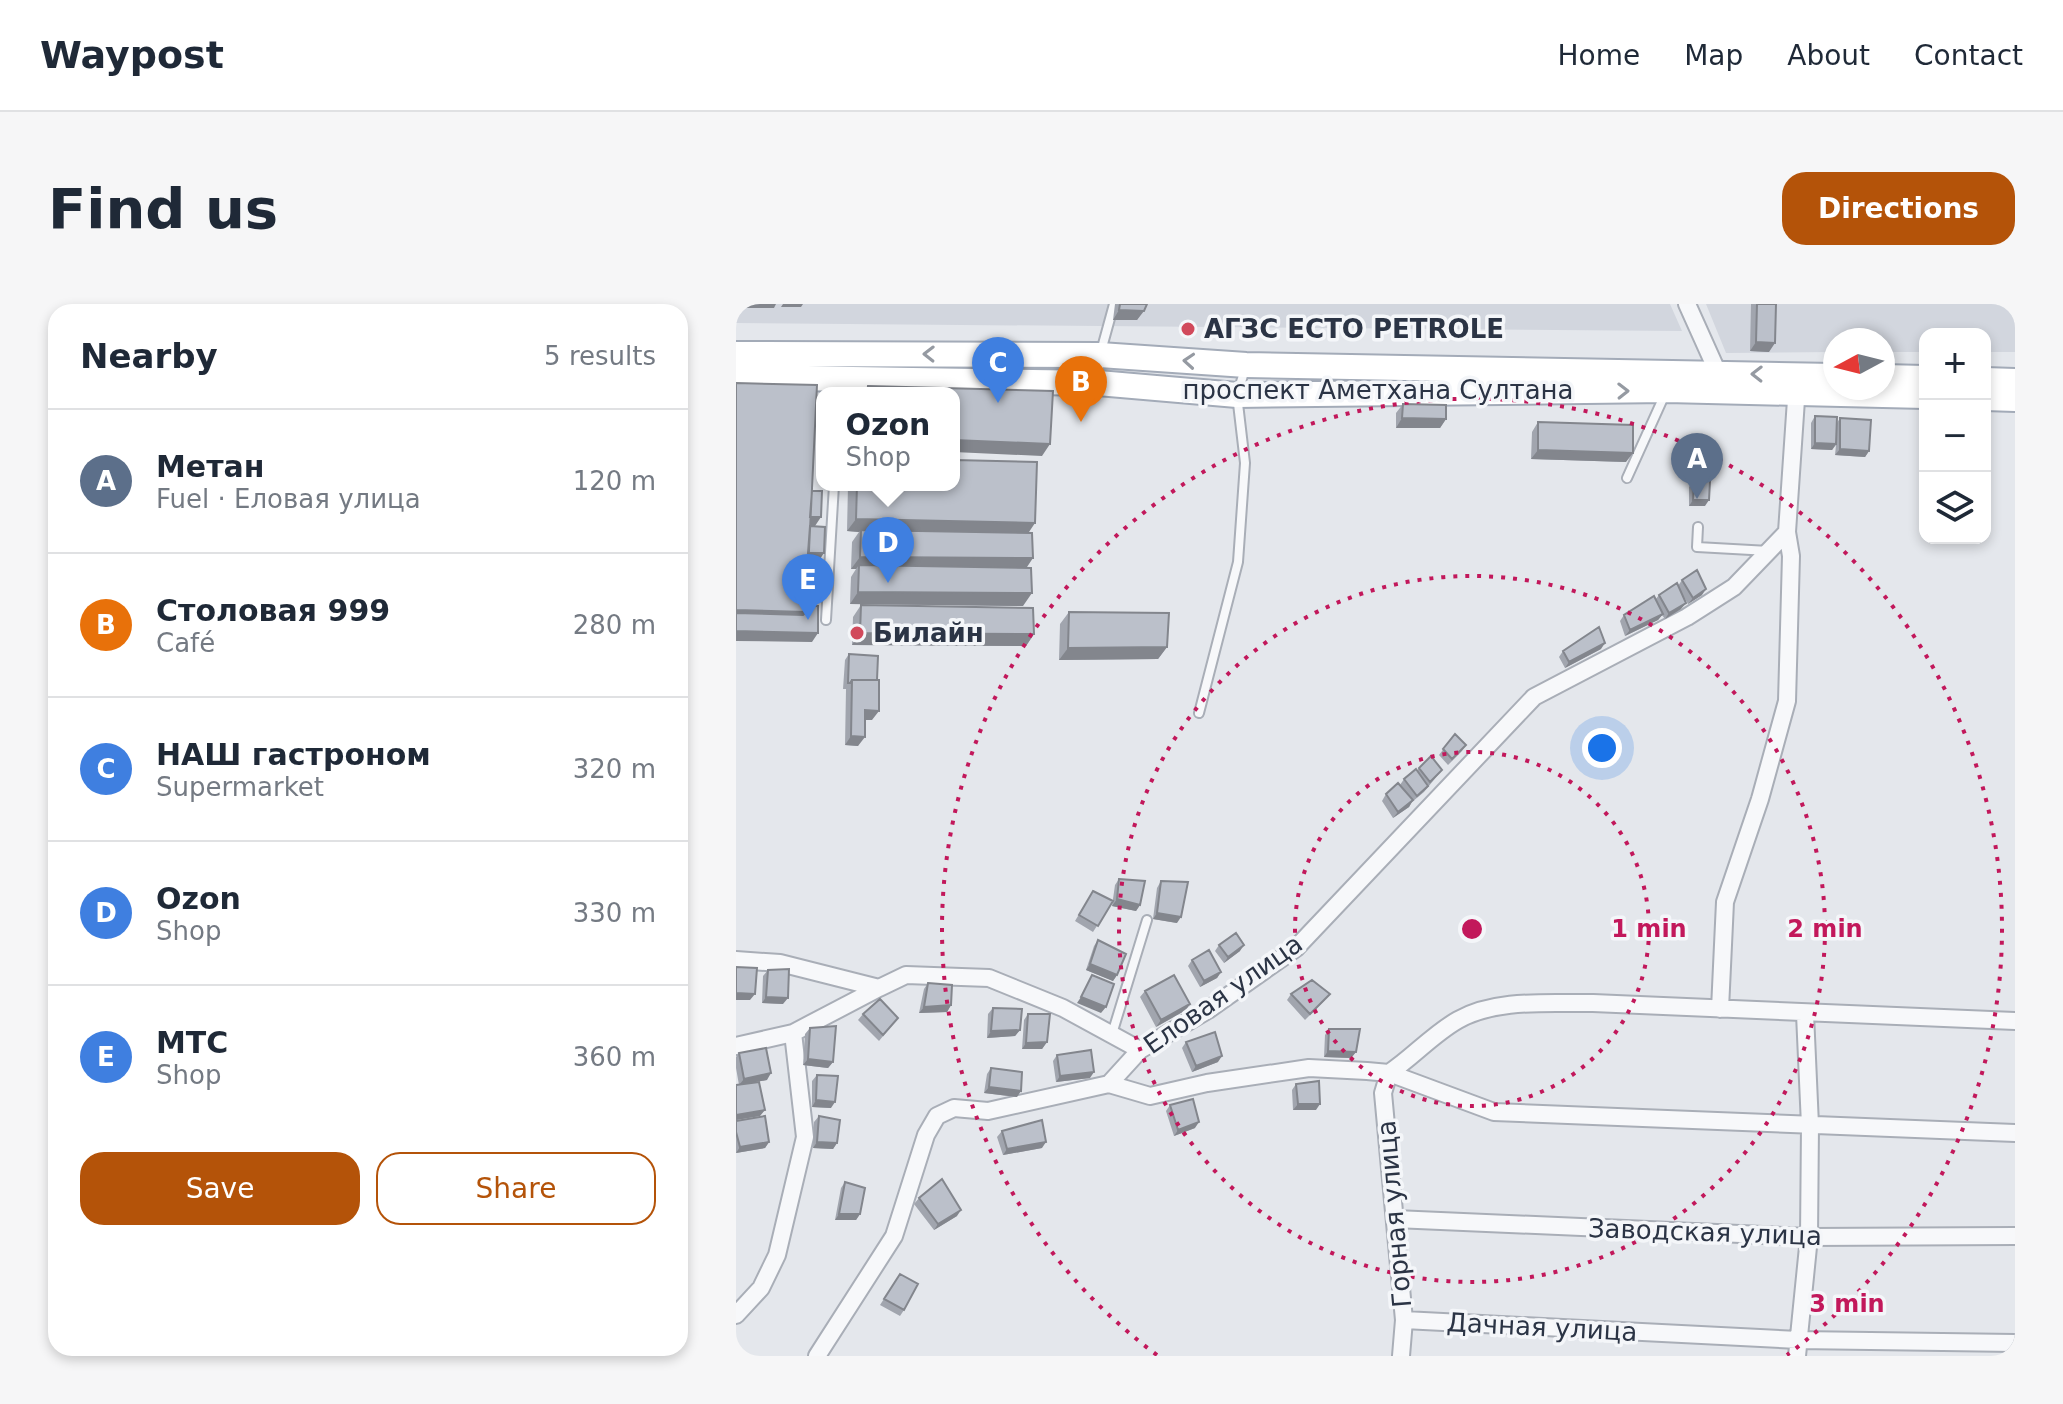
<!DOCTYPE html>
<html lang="en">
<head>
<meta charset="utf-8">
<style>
	body { margin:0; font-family:"DejaVu Sans",sans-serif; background:#f6f6f7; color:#1f2937 }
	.controls { position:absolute; right:24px; top:24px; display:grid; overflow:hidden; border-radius:16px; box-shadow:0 4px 12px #0003 }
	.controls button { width:72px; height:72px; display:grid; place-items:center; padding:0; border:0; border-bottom:2px solid #e0e1e3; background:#fff; color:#1f2937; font:40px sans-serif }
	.compass { position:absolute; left:1087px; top:24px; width:72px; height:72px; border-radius:50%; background:#fff; box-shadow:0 4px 12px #0003; rotate:263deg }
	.you { position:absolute; left:866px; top:444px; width:28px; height:28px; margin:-20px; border:6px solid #fff; border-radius:50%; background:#1a73e8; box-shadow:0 0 0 12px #1a73e833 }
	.badge { display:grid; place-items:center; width:52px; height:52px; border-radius:50%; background:#b45309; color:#fff; font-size:26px; font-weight:700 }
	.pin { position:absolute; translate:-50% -66px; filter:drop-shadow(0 2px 4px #0008) }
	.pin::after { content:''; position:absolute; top:42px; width:28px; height:24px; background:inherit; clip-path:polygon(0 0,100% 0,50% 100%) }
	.popup { position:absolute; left:80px; top:83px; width:144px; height:104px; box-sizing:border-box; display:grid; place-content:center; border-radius:16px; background:#fff; filter:drop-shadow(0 2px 6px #0005); font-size:26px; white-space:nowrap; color:#747a83 }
	.popup b { font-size:30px; color:#1f2937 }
	.popup::after { content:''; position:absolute; left:50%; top:100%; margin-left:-16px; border:16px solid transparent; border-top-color:#fff }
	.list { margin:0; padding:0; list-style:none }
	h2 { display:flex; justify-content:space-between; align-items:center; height:104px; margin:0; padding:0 32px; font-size:34px }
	h2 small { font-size:26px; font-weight:400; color:#747a83 }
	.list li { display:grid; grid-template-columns:52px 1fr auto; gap:24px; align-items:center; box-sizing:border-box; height:144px; padding:0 32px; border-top:2px solid #e0e1e3 }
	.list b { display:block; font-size:30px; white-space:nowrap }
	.list p { margin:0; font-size:26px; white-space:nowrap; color:#747a83 }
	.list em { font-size:26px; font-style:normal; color:#747a83 }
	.actions { display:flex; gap:16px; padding:24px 32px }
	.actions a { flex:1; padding:18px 0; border:2px solid #b45309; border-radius:24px; text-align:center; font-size:28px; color:#b45309 }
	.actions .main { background:#b45309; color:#fff }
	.icon { flex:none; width:44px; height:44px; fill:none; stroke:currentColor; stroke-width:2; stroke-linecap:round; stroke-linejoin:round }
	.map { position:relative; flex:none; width:1279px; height:1052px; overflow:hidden; border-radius:24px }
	header { display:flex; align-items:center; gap:48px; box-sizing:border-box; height:112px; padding:0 40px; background:#fff; border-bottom:2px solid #e0e1e3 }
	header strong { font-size:38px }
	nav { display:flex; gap:44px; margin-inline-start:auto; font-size:28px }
	.intro { display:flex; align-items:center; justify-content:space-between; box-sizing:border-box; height:192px; padding:0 48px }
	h1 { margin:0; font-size:56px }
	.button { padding:20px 36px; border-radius:24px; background:#b45309; color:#fff; font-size:28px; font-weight:700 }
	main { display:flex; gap:48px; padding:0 48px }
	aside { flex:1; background:#fff; border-radius:24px; box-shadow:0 4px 12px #0003 }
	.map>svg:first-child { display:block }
	.built { fill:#d2d6de }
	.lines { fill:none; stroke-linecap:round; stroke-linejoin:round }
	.lane-casing { stroke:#a9aeb7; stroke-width:12 }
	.street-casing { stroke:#a9aeb7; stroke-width:20 }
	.primary-casing { stroke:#a3abb8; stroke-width:28 }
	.lane { stroke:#f7f8fa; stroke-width:8 }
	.street { stroke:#f7f8fa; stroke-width:16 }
	.primary { stroke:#fff; stroke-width:24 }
	.wall { fill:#a1a5ae }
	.shaded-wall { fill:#83868d }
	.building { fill:#bbc0ca; stroke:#83868d; stroke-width:2 }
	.oneway { stroke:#959aa2 }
	.ring { fill:none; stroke:#c2185b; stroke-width:4; stroke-dasharray:4 8 }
	.poi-dot { fill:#d1495b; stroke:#f4f6f9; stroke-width:3 }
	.labels { text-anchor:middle; stroke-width:7; stroke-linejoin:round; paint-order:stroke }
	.poi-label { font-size:26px; font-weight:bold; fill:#2b3445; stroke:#f4f6f9; text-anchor:start }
	.street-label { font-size:26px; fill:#2b3445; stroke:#f4f6f9 }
	.centre { fill:#c2185b; stroke:#f4f6f9; stroke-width:4 }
	.ring-label { font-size:24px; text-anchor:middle; font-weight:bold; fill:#c2185b; stroke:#f4f6f9; stroke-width:7; stroke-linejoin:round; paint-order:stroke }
</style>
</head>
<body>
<header>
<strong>Waypost</strong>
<nav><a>Home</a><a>Map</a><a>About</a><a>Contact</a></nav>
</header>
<div class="intro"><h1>Find us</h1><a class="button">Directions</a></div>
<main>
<aside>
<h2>Nearby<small>5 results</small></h2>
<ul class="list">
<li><span class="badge" style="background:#5c6f8a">A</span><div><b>Метан</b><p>Fuel · Еловая улица</p></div><em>120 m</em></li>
<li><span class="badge" style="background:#e8710a">B</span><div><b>Столовая 999</b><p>Café</p></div><em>280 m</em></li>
<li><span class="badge" style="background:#3f7fe0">C</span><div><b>НАШ гастроном</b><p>Supermarket</p></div><em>320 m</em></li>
<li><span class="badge" style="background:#3f7fe0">D</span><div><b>Ozon</b><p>Shop</p></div><em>330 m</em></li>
<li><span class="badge" style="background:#3f7fe0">E</span><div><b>МТС</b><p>Shop</p></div><em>360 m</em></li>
</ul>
<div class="actions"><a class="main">Save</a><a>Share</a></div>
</aside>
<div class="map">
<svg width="1279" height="1052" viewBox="0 0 1279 1052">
	<rect width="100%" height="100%" fill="#e4e7ec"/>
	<!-- built -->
	<path class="built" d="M0,0H934L946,27L0,19Z
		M970,0H1279V48H1249V30H1189V48H1147V36H1099V48L990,49Z"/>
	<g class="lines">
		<defs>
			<path id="lane" d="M362,74L364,51L378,0
				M891,174L929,90
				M962,223L961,243L1033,247
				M90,316L98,181
				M463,409L502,258L509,159L501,91L509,65
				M376,730L411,616"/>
			<path id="street" d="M951,0L982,69L979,79
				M0,656L44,659L143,684L170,671L253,674L327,704L404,746
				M984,705L989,598L1024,495L1051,397L1055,252L1051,228L1061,81
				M0,742L57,729L143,684
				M653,769C677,753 697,730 722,716C761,694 814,700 857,699L1279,717
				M653,769L647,789L668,1016L665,1052
				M373,780L414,792L471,779L573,764L631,767L653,769L758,808L1279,829
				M659,915L1073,933L1279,932
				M0,1011L25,984L41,951L69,833L57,729
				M668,1016L1062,1036L1279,1039
				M81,1052L158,932L190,831L201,812L218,804L252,807L373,780L404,746L472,706L560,644L798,393L951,313L998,283L1051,228
				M1061,1052L1073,933L1074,821L1069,710"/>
			<path id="primary" d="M0,50L364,51L510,61L1099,72
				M0,73L362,79L501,91L931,86L1189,92
				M1147,73L1189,74
				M1249,76L1279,77
				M1249,94L1279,95"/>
		</defs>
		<!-- lane casing -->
		<use href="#lane" class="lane-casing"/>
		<!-- street casing -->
		<use href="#street" class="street-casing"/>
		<!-- primary casing -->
		<use href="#primary" class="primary-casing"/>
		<!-- lane -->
		<use href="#lane" class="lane"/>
		<!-- street -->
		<use href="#street" class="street"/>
		<!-- primary -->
		<use href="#primary" class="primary"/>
	</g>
	<!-- wall -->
	<path class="wall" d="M379,0H411L401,16H377Z
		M1015,0H1040L1033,48L1014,47Z
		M667,100L710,115L704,124H660V109Z
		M1079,112L1101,119L1104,114L1133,147L1129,153L1099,151L1100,141L1096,146L1075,145V119Z
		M802,118L890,158L795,155L796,128Z
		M958,177L969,202H953V183Z
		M112,181H218L292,229L287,302L114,300L115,273L120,265H115L116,238L123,228L111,227Z
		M946,276L966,291L952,300L944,287L945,305L929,315L926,311L922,316L889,332L884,317L888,311L919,296L923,291L942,282Z
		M125,301L298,330L290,342L116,341L117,313Z
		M333,308L431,343L422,355L323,356L324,320Z
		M865,345L829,364L823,353L827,347Z
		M113,350L136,416H129L122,442L109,441L110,385H107L109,356Z
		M719,430L730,441L726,447L712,461L703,451Z
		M683,464L706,466L688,488L676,498L673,503L657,514L646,497L650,490L664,481L668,475L681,467Z
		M383,575L404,601L400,607L376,602L379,581Z
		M425,577L441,619L417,615L421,584Z
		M357,587L377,597L357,628L339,617Z
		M362,636L381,671L377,677L350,666L358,642Z
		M483,641L504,647L488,659L479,647Z
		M456,656L485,668L481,674L464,683L452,662Z
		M32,666L47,700L26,699L27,672Z
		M192,679L215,701L211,708L183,709L188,685Z
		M409,687L450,706L420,723L404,693Z
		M555,690L589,696L569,716L551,696Z
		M257,704L284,726L279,732L251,734L252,710Z
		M127,710L162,714L143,737L122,716Z
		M292,710L311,738L306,745H286L288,716Z
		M74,724L97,758L92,764L67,761L69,730Z
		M593,725L620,748L615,754L588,753L589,731Z
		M450,738L482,758L456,768L446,744Z
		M3,749L31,776L7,780L24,812L0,816V781H3L0,764V753Z
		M321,751L354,774L320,778L317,757Z
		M255,764L281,793L248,789L251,770Z
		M81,771L95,804L76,803V777Z
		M560,780L580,806H557L556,786Z
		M434,801L459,824L438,832L430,807Z
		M83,812L101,839L97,845L77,844L78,818Z
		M0,817L33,838L29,844L0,849Z
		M266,827L306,844L267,851L261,833Z
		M109,878L124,910L120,916H99L105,884Z
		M183,894L221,912L198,926L178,900Z
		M164,970L168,1006L164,1012L144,1001Z"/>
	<!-- shaded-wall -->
	<path class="shaded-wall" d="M0,0H40L38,4H0Z
		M47,0H67L65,3H45Z
		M383,6L408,7L401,16H377Z
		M1020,38L1039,39L1033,48L1014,47Z
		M666,114L710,115L704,124H660Z
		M218,136L314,140L306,152L218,148Z
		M1079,139L1100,140L1096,146L1075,145Z
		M1104,145L1133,147L1129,153L1099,151Z
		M802,146L897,149L890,158L795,155Z
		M957,196H973L969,202H953Z
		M72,213H85L79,222H66Z
		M120,215L299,219L291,231L125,226L123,228L111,227Z
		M71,249H88L82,258H64Z
		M124,253L297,254L289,266L123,261L120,265H115Z
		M970,285L966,291L952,300L957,294Z
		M122,288L296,289L287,302L114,300Z
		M68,290H84L78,300L62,299Z
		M950,299L945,305L929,315L933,309Z
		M0,306L70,308L61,320L0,318Z
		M927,310L922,316L889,332L894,326Z
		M0,327L82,329L76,338L0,337Z
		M124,329L298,330L290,342L116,341Z
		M869,339L865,345L829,364L833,358Z
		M431,343L422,355L323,356L332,344Z
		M129,406L143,407L136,416H123Z
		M115,432L129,433L122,442L109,441Z
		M677,496L673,503L657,514L662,508Z
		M381,595L404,601L400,607L376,602Z
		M421,609L445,613L441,619L417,615Z
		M508,641L504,647L488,659L492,653Z
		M354,660L381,671L377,677L350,666Z
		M485,668L481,674L464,683L468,677Z
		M0,689L19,690L14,696H0Z
		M30,693L52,694L47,700L26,699Z
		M345,693L370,703L365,709L341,699Z
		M454,700L450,706L420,723L425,716Z
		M215,701L211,708L183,709L188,703Z
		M284,726L279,732L251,734L255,727Z
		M311,738L306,745H286L290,739Z
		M592,747L620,748L615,754L588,753Z
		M486,752L482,758L456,768L460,762Z
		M72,755L97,758L92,764L67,761Z
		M358,768L354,774L320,778L324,772Z
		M35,769L31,776L3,781L8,775Z
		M253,783L285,787L281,793L248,789Z
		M80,796L99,798L95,804L76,803Z
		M562,800H584L580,806H557Z
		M29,806L24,812L0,816V811Z
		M463,818L459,824L438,832L442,826Z
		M33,838L29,844L0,849L4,843Z
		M81,838L101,839L97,845L77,844Z
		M310,838L306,844L267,851L271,845Z
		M225,906L221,912L198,926L202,920Z
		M103,910H124L120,916H99Z"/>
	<!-- building -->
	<path class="building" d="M384,0H411L408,7L383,6Z
		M1021,0H1040L1039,39L1020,38Z
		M0,79L81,81L70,308L0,306Z
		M132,82L317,87L314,140L218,136V89H131Z
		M667,100L710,101V115L666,114Z
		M1079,112L1101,113L1100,140L1079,139Z
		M1104,114L1135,116L1133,147L1104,145Z
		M802,118L897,121V149L802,146Z
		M218,156L301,158L299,219L120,215L121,181H218Z
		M958,177H974L973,196H957Z
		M76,187H86L85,213H74Z
		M74,222L89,223L88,249H72Z
		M125,226L296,229L297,254L124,253Z
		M123,261L295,264L296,289L122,288Z
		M72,264H85L84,290H70Z
		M961,266L970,285L957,294L946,276Z
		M941,279L950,299L933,309L923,291Z
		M918,292L927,310L894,326L888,311Z
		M125,301L297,304L298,330L124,329Z
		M70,302H82V329L0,327V309L67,311L70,308Z
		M333,308L433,309L431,343L332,344Z
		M863,323L869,339L833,358L827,347Z
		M113,350L142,352L141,376H116L114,379H112Z
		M116,376H143V407L129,406V433L115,432Z
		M719,430L730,441L716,455L707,445Z
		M695,452L706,466L694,478L683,464Z
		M680,465L692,482L681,492L668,475Z
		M662,479L677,496L662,508L650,490Z
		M383,575L409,577L404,601L381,595Z
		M425,577L452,578L445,613L421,609Z
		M357,587L377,597L362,622L343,611Z
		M500,629L508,641L492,653L483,641Z
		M362,636L390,650L381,671L354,660Z
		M473,646L485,668L468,677L456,656Z
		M0,663L21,664L19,690L0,689Z
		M53,665L52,694L30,693L32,666Z
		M356,671L378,680L370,703L345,693Z
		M438,671L454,700L425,716L409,687Z
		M576,676L594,690L574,710L555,690Z
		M192,679L216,681L215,701L188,703Z
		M144,695L162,714L147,731L127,710Z
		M257,704L286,705L284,726L255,727Z
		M292,710H314L311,738L290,739Z
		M100,722L97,758L72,755L74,724Z
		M593,725H624L620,748L592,747Z
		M479,728L486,752L460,762L450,738Z
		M30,744L35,769L8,775L3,749Z
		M355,746L358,768L324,772L321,751Z
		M255,764L286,768L285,787L253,783Z
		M81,771L102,772L99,798L80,796Z
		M583,777L584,800H562L560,780Z
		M23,778L29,806L0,811V781Z
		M457,795L463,818L442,826L434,801Z
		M29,812L33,838L4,843L0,828V817Z
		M83,812L104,816L101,839L81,838Z
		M306,816L310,838L271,845L266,827Z
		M206,875L225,906L202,920L183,894Z
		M109,878L129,884L124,910H103Z
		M164,970L182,980L168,1006L148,995Z"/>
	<!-- one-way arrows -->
	<defs><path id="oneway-chevron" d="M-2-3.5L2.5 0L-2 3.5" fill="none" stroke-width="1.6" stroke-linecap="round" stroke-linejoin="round" transform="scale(2)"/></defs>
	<g class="oneway">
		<use href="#oneway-chevron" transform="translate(193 50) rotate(-179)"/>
		<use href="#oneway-chevron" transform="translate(453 57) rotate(-176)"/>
		<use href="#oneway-chevron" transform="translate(1021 70) rotate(-179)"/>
		<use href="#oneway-chevron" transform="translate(887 87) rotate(-1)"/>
	</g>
	<!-- distance rings -->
	<g class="ring">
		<circle cx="736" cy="625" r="177"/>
		<circle cx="736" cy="625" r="353"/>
		<path d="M421 1051A530 530 0 1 1 1051 1051"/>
	</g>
	<!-- markers -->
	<g class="poi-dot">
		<circle cx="452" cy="25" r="8"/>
		<circle cx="121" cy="329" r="8"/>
	</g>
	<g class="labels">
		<!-- poi labels -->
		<g class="poi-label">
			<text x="468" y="34">АГЗС ECTO PETROLE</text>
			<text x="137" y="338">Билайн</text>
		</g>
		<!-- street labels -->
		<g class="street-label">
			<text x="642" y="95">проспект Аметхана Султана</text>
			<text transform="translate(487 690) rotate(-35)" y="9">Еловая улица</text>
			<text transform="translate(658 910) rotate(-95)" y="9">Горная улица</text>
			<text transform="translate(969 928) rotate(2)" y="9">Заводская улица</text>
			<text transform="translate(806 1023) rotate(3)" y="9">Дачная улица</text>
		</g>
	</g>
	<circle cx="736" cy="625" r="12" class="centre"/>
	<g class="ring-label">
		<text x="913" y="633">1 min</text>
		<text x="1089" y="633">2 min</text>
		<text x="1111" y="1008">3 min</text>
	</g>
</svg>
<div class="controls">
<button>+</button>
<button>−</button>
<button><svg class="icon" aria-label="layers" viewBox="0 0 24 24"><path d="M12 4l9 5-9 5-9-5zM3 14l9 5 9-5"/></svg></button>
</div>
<svg class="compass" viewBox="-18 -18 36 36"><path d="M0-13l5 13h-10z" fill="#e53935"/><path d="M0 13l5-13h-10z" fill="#747a83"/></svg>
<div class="you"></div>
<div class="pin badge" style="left:961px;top:195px;background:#5c6f8a">A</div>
<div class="pin badge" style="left:345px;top:118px;background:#e8710a">B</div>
<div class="pin badge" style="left:262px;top:99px;background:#3f7fe0">C</div>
<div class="pin badge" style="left:152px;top:279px;background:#3f7fe0">D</div>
<div class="popup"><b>Ozon</b>Shop</div>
<div class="pin badge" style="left:72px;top:316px;background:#3f7fe0">E</div>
</div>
</main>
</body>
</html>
